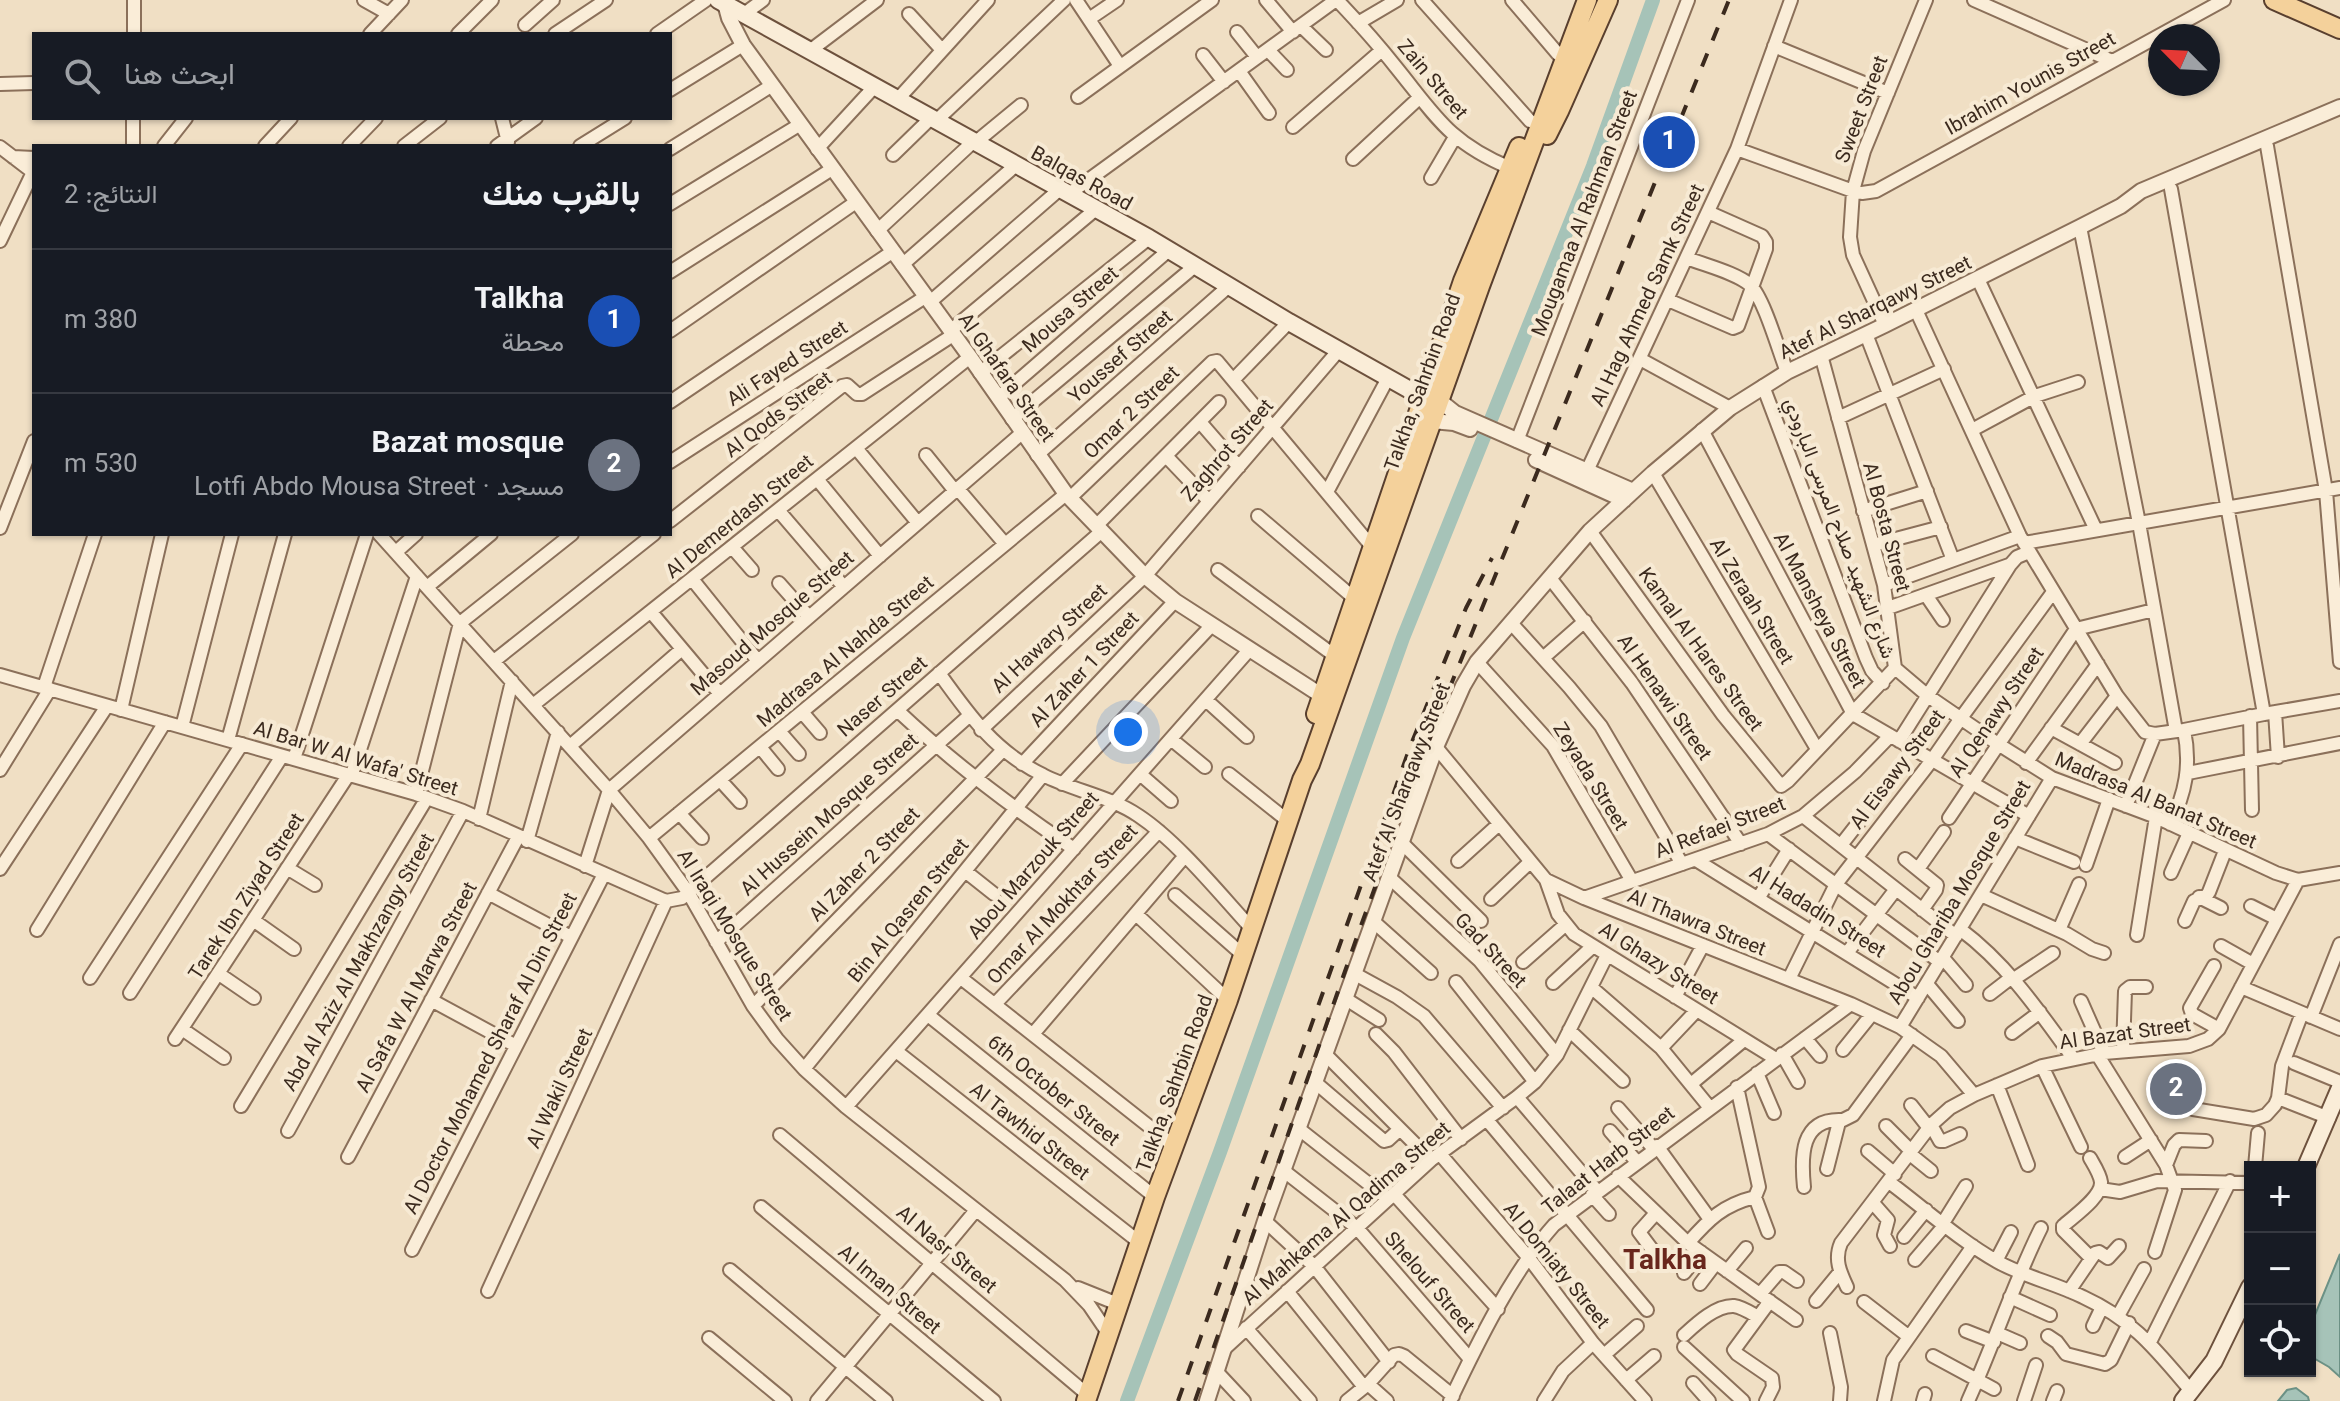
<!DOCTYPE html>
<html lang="ar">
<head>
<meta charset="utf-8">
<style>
	body { margin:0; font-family:Georgia,Vazirmatn,serif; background:#242831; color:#f1f3f6; direction:rtl }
	.controls { position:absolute; right:24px; bottom:24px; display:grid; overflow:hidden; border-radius:0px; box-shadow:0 2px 6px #0004 }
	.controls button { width:72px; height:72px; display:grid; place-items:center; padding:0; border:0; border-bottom:2px solid #363941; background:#171b24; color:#f1f3f6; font:40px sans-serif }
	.compass { position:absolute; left:2148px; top:24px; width:72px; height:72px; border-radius:50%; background:#171b24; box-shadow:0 2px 6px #0004; rotate:294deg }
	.you { position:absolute; left:1128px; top:732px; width:28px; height:28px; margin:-20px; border:6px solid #fff; border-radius:50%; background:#1a73e8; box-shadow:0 0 0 12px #1a73e833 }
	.badge { display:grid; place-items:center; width:52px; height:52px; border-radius:50%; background:#cb989e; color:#fff; font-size:26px; font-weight:700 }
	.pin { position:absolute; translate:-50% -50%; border:4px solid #fff; box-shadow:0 2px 8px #0006 }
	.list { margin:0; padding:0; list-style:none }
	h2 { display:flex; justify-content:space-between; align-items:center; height:104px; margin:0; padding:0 32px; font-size:34px }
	h2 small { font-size:26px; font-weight:400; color:#9ea1a6 }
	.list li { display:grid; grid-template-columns:52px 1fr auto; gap:24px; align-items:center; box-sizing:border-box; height:144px; padding:0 32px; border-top:2px solid #363941 }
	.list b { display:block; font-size:30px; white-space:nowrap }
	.list p { margin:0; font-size:26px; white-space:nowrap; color:#9ea1a6 }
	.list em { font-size:26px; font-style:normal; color:#9ea1a6 }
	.icon { flex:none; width:44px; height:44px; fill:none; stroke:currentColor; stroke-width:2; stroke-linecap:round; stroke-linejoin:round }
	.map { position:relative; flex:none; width:2340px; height:1401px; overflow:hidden; direction:ltr }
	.search { position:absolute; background:#171b24; box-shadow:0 2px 6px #0004; left:32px; top:32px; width:640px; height:88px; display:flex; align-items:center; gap:20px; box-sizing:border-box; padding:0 28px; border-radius:0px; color:#9ea1a6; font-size:30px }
	.panel { position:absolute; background:#171b24; box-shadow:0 2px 6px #0004; left:32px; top:144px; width:640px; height:392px; border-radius:0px; direction:rtl }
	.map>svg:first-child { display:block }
	.water { fill:#a6c3b8; stroke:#6c9185; stroke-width:2 }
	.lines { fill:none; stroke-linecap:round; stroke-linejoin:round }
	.canal { stroke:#a6c3b8; stroke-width:14 }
	.minor-casing { stroke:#8b705a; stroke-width:16 }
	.tertiary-casing { stroke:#8b705a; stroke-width:18 }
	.secondary-casing { stroke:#6d513d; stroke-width:20 }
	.primary-casing { stroke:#593f2e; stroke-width:22 }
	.minor { stroke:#faedd8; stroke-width:12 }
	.tertiary { stroke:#faedd8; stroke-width:14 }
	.secondary { stroke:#faedd8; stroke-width:16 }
	.primary { stroke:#f4d19b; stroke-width:18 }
	.rail { stroke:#3b2a1e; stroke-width:4; stroke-dasharray:14 14; stroke-linecap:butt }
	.labels { text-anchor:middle; stroke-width:8; stroke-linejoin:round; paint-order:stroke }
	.street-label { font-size:20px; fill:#3b2a1e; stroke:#f7ead4 }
	.district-label { font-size:28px; font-weight:bold; fill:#69261c; stroke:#f7ead4 }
</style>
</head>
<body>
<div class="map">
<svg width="2340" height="1401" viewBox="0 0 2340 1401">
	<rect width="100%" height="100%" fill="#f0dfc4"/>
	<!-- water -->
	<path class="water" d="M2340,1254V1377L2329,1367L2310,1356V1327Z
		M2296,1388L2308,1397L2309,1401H2278L2287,1390Z"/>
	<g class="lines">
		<!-- canal -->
		<path class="canal" d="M1127,1401L1220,1152L1403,638L1593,166L1653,0"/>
		<defs>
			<path id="minor" d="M364,0L389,14
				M1076,0L1120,66
				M1266,0L1293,32
				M1337,0C1357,21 1377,43 1395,66C1435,115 1448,142 1510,168
				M1422,0L1530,121
				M1512,0L1558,54
				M1974,0L2112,61
				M744,14L763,0
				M909,14L942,50
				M1089,19L1117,0
				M1358,23L1397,0
				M525,25L553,0
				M1301,26L1326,50
				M1237,32L1257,57
				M134,34V0
				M370,34L402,0
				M458,34L492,0
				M555,34L606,0
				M657,34L706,0
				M1774,46L1888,93
				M811,50L877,0
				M1268,50L1287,70
				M1203,55L1224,82
				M1239,71L1269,113
				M0,84L34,83
				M670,90L743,45
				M1078,97L1212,0
				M898,99L988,0
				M502,118L508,142
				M937,120L1064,0
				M1293,127L1382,50
				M976,142L1021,105
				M133,146V118
				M164,146L186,118
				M265,146L291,118
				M349,146L376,118
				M404,146L440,118
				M497,146L536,118
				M580,146L625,118
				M2267,146L2326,491L2340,662
				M0,147L34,173
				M670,149L771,86
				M817,149L875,86
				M1737,149L1853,191L1862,193L1876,191L2224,0
				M893,155L932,117
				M13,157L34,158
				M1353,159L1419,98
				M1431,178L1455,137
				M2171,189L2264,714
				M1069,194L1336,0
				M670,204L799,125
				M2080,227L2139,523L2176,731
				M877,231L974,141
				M0,241L33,172
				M1687,258C1704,265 1737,273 1750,285C1764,298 1779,352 1787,372
				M902,265L1016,165
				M670,272L832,169
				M1978,279L2096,530
				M1668,300L1733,328L1738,326L1766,249V242L1762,236L1708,212
				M930,302L1060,189
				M1916,310L2020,536L2117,696L2145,732L2155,734L2184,730L2264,714L2340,701
				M1885,325L1853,255L1850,237L1853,191L1864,151L1926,0
				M670,331L856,202
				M950,331L1096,209
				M1866,334L1953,560
				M1821,355L1884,585L1895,668L1928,696L1998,744L2052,778L2156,817L2276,873L2298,880L2340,873
				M1640,359L1730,408
				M980,373L1149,238
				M1234,379L1289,322
				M1763,386L1866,658L1872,671L1883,683
				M998,398L1169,250
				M670,402L892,252
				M1838,418L1944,369
				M1012,419L1195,266
				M1200,422L1239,467
				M1702,430L1853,714L2029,816
				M1972,430L2035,396L2078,382
				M1517,441L1688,0
				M856,448L918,523
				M926,455L955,491
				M1037,455L1229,286
				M1166,456L1209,501
				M670,462L925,297
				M1587,471L1737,149L1791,0
				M1653,473L1817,749
				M817,479L880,556
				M958,489L1005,544
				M1327,492L1388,378
				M1070,498L1212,362L1217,361L1373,548
				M778,510L844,587
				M1863,511L1927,491
				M1258,516L1355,599
				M670,521L842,386L847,385L857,394H862L953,335
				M1097,525L1219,402
				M0,528L34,441
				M1590,531L1723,715L1781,786L1788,781L1895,668
				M379,534L609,790L649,838L688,892L753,1006L777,1039L804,1069L846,1107L1065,1280L1089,1305L1108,1333
				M2024,543L2340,488
				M1873,545L1941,527
				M732,547L752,570
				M396,552L416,534
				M1218,570L1335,656
				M1550,578L1632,683L1741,844
				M692,579L758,661
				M779,583L809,617
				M1884,585L2020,536
				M427,587L491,534
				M1926,595L1943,620
				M1888,608L2009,565
				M651,612L720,694
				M1512,624L1569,687L1601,726L1682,864
				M1543,658L1585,621
				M494,661L654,534
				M1477,662L1553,746L1632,881
				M939,673C969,715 995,752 1043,775C1074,791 1110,796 1139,816C1178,842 1219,893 1252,929
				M0,675L416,794L463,811L666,901L682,898L1102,531
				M44,687L95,534
				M1206,700L1247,737
				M533,705L970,357
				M121,710L162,534
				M897,710C952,762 1011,807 1074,849
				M802,712L820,733
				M2275,712L2278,757
				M2250,716L2252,810
				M182,727L232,534
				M2051,728L2115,763
				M981,730L1145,576L1339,350
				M779,731L799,754
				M1171,739L1205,767
				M228,740L285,534
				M1899,741L2010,565L2017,557L2029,552
				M2080,744L2117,696
				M570,746L682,649
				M760,747L778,769
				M1436,747L1546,880L1584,898L1851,1004L1900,1027L1941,1056L1974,1095
				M294,759L367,534
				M2026,763L2098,664
				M1022,764L1175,601
				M0,770L50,689
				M2188,773L2340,743
				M352,774L417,576
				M1140,774L1171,801
				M1229,774L1288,821
				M720,780L740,802
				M1062,784L1212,625
				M416,794L460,623L572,534
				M2126,806L2155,734
				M679,813L702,838
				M1803,816L1956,936
				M1949,818L2076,629L2154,610
				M479,819L512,681
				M2170,824C2186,793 2191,764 2184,730
				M1768,834L1940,962
				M649,838L1066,494
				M2015,838L2074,862
				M527,841L558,732
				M1403,844L1481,921
				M1841,845L1859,822
				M1905,859L1937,885L1936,890L1922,910
				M1696,860L1918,998
				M1458,861L1499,824
				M2086,865L2109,799
				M585,866L609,790L1022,433
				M287,868L315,885
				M0,869L107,706
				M1918,869L1944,832
				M965,871L994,894
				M2171,873L2189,833
				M1390,878L1479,960L1557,1055
				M1546,880L1558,914L1574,934L1776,1059
				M488,893L571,937
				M1175,895L1243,955
				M1981,895L2067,934L2092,949L2104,953
				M1759,897L1789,849
				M2199,897L2221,908
				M1584,898L1768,834L1803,816L1855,772L1890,736
				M1491,899L1530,862
				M2251,906L2277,919
				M1136,914L1228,1000
				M253,920L294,949
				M2185,921L2194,901L2207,895L2209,892L2225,851
				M1374,922L1431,973
				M1960,929C2007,964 2039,1011 2073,1058
				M37,930L165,722
				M2059,930L2079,884
				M2137,935L2156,817
				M716,942L970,715
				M2221,946L2253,964
				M1847,953L1896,889
				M1943,958L1966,985
				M1523,962L1565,925
				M2214,966L2190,1008L2192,1014L2219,1029
				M219,974L254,998
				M1355,974L1397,997L1424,1016L1503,1108
				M90,978L242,744
				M961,978L1174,1146
				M1789,979L1836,884L1932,760L1961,718L2053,592
				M2014,979L2053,953
				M1456,982L1535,1082
				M1553,983L1592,947
				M1927,984L1958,1021
				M1591,987L1661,1048L1710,1108
				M2241,987L2340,1029
				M130,993L282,756
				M1990,994L2012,977
				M1675,997L1703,945
				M1346,999L1379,1020
				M431,1000L516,1046
				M2081,1001L2104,1053
				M995,1004L1159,831
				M753,1006L1003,750
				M928,1015L1155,1197
				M2311,1017L2340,944
				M1900,1027L2052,778
				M182,1029L224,1058
				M1569,1030L1623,1081
				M2012,1033L2040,1012
				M1033,1034L1184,857
				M1376,1034L1394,1052L1461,1139
				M1805,1038L1820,1056
				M175,1039L349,774
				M1661,1048L1697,1010
				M1843,1050L1872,1014
				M2123,1050L2125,991L2130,987H2146
				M896,1051L1139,1242
				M1782,1054L1798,1082
				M2097,1054L2166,1165L2175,1190L2155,1252
				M1326,1055L1431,1160
				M2294,1063L2340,1082
				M2042,1066L2081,1147
				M804,1069L1043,775
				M1757,1073L1774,1113
				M1316,1083L1384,1141L1388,1140L1400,1129
				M1691,1084L1744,1040
				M1997,1085L2028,1165
				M1737,1087L1759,1187L1755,1197L1768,1232
				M1517,1097L1597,1191
				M2278,1098L2329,1118
				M1911,1105L1929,1128
				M241,1106L427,798
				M846,1107L1250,649
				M1618,1108L1654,1149
				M2193,1109L2254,1119L2266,1115L2275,1105L2278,1098L2282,1066L2302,1013
				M1487,1120L1647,1310
				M1931,1125L1940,1141H1944L1960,1134
				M1886,1126L1911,1151
				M1299,1129L1388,1199
				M288,1131L463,811
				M1610,1131L1637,1162
				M780,1135L1088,1395
				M1657,1146L1709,1218
				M1868,1151L1895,1174
				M1440,1154L1529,1258L1593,1343L1645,1401
				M1910,1154L1931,1171
				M348,1157L518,837
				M2125,1157L2151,1140
				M2090,1158C2094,1165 2100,1174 2101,1182C2102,1197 2074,1216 2063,1226V1230L2091,1258
				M2166,1165L2174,1145L2179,1140L2206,1141
				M2255,1167L2258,1133
				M1827,1169L1839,1122L1853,1115L1912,1035
				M1284,1171L1357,1228L1470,1359
				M1618,1176L1688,1243L1796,1320
				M1889,1182C1925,1209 1959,1240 1998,1262C2025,1277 2055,1283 2083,1297C2135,1321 2156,1350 2192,1392
				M1804,1187C1801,1157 1800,1118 1842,1120
				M2100,1189L2120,1192L2157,1181L2250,1183
				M1394,1194L1498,1309
				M1592,1195L1609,1214
				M1873,1203L1888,1220L1884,1235L1890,1246
				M761,1207L994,1401
				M1265,1221L1314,1266L1389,1362
				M1943,1223L1966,1186
				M1904,1237L1926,1210
				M1688,1243C1709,1219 1723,1205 1755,1197
				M412,1250L604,874
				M1654,1252L1639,1232L1656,1213
				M1915,1260L1945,1225
				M1996,1261L2011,1232
				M730,1270L886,1401
				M1727,1271L1746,1248
				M1684,1273L1701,1252
				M1700,1284L1716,1263
				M1847,1287C1840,1272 1834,1259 1841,1243L1931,1125L1950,1108L1974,1095L2042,1066L2104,1053L2189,1046L2208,1039L2219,1029L2298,880
				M1078,1288L1118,1304
				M488,1291L666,901
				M1287,1291L1364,1387
				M2069,1291L2095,1253L2099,1252L2108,1258L2119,1246
				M1760,1294L1779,1272H1784L1797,1281
				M2010,1297L2050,1315
				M1816,1301L1840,1272
				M1864,1302L1908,1336
				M2118,1316L2144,1269
				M2093,1326L2102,1307
				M1246,1328L1310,1401
				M1966,1331L1994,1342
				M1830,1333L1841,1387L1840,1401
				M1997,1333L2020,1343
				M1684,1335C1696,1324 1716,1305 1734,1306C1742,1307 1751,1313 1758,1317
				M2048,1336L2057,1342L2066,1354L2105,1364L2111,1360L2129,1323
				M709,1338L785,1401
				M2150,1342L2230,1181
				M1684,1347L1743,1401
				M1223,1350L1431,1160L1517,1097L1535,1082L1557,1055L1607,955
				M1604,1355L1637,1326
				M1933,1356L1994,1389
				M1216,1371L1244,1401
				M1626,1380L1654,1356
				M1693,1383L1709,1401
				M1368,1384L1387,1401
				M817,1401L976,1210
				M1347,1401L1368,1384L1394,1355L1399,1354L1404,1356L1453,1396
				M1450,1401C1477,1344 1512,1272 1554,1225L1851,1004
				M1544,1401L1563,1371L1593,1343
				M1766,1401L1773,1387L1772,1378L1737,1354L1734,1350L1770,1301
				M1884,1401L1893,1360L1973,1246
				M1923,1401L1925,1394
				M1968,1401C1994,1344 2013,1284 2041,1228
				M2024,1401L2036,1365
				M2053,1401L2057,1391"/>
			<path id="tertiary" d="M724,0L729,18L743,45L970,357L1066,494L1145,576L1175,601L1330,701
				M1440,401L1455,413L1633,491
				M1432,421L1454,423L1470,429
				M1536,460L1624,500
				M1207,1401L1265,1221L1436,747L1463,686L1477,662L1590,531L1653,473L1730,408L1787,372L1885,325L2080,227L2121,206L2141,191L2340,107"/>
			<path id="secondary" d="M718,0L1149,238L1289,322L1424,398
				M2306,1167L2340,1088
				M2183,1401L2214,1361L2250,1287"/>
			<path id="primary" d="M2274,0L2340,29
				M1547,135L1559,111L1608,0
				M1316,714L1463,281L1519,147
				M1086,1401L1155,1197L1228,1000L1302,780L1310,764L1480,286L1587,0"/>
		</defs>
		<!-- minor casing -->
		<use href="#minor" class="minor-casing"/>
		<!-- tertiary casing -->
		<use href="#tertiary" class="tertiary-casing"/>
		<!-- secondary casing -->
		<use href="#secondary" class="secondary-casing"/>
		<!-- primary casing -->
		<use href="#primary" class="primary-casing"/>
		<!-- minor -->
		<use href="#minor" class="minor"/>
		<!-- tertiary -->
		<use href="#tertiary" class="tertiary"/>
		<!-- secondary -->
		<use href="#secondary" class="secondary"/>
		<!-- primary -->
		<use href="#primary" class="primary"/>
		<!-- rail -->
		<path class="rail" d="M1178,1401L1410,747L1466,608L1492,558
			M1195,1401L1359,931L1435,724L1729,0"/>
	</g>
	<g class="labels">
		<!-- street labels -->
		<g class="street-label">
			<text transform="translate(1433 79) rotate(50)" y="7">Zain Street</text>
			<text transform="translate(2030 83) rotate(-29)" y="7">Ibrahim Younis Street</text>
			<text transform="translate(1861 109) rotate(-69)" y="7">Sweet Street</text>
			<text transform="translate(1082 178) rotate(29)" y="7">Balqas Road</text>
			<text transform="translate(1584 213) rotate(-69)" y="7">Mougamaa Al Rahman Street</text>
			<text transform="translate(1647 295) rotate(-65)" y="7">Al Hag Ahmed Samk Street</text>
			<text transform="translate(1875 307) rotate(-26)" y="7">Atef Al Sharqawy Street</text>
			<text transform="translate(1070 309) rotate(-41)" y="7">Mousa Street</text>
			<text transform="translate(1120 356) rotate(-41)" y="7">Youssef Street</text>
			<text transform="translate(787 363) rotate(-33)" y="7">Ali Fayed Street</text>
			<text transform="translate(1007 377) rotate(55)" y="7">Al Ghafara Street</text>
			<text transform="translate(1422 382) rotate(-70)" y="7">Talkha, Sahrbin Road</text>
			<text transform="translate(1131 412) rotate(-44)" y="7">Omar 2 Street</text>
			<text transform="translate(778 414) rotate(-37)" y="7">Al Qods Street</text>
			<text transform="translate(1227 450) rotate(-49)" y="7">Zaghrot Street</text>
			<text transform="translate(739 516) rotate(-39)" y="7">Al Demerdash Street</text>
			<text transform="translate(1887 527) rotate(75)" y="7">Al Bosta Street</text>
			<text transform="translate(1840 528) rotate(69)" y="7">شارع الشهيد صلاح المرسى البارودي</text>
			<text transform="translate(1752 601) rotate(59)" y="7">Al Zeraah Street</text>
			<text transform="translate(1820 610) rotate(62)" y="7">Al Mansheya Street</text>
			<text transform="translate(772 623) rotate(-41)" y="7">Masoud Mosque Street</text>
			<text transform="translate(1049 638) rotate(-43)" y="7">Al Hawary Street</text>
			<text transform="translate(1701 649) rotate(54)" y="7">Kamal Al Hares Street</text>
			<text transform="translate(845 651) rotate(-40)" y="7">Madrasa Al Nahda Street</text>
			<text transform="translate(1084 669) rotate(-47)" y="7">Al Zaher 1 Street</text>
			<text transform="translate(882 696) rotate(-41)" y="7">Naser Street</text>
			<text transform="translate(1665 697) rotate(55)" y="7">Al Henawi Street</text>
			<text transform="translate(1996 712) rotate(-56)" y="7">Al Qenawy Street</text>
			<text transform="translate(356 758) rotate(17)" y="7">Al Bar W Al Wafa' Street</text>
			<text transform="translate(1897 769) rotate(-53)" y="7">Al Eisawy Street</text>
			<text transform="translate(1591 776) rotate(58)" y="7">Zeyada Street</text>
			<text transform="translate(1406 782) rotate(-69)" y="7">Atef Al Sharqawy Street</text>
			<text transform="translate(2156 800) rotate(23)" y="7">Madrasa Al Banat Street</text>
			<text transform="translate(829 814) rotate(-42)" y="7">Al Hussein Mosque Street</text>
			<text transform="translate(1720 827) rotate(-21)" y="7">Al Refaei Street</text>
			<text transform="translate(864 864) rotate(-46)" y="7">Al Zaher 2 Street</text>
			<text transform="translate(1033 865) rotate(-49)" y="7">Abou Marzouk Street</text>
			<text transform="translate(1959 892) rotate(-59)" y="7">Abou Ghariba Mosque Street</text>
			<text transform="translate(246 896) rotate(-57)" y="7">Tarek Ibn Ziyad Street</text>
			<text transform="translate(1062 904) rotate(-47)" y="7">Omar Al Mokhtar Street</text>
			<text transform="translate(908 910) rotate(-51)" y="7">Bin Al Qasren Street</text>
			<text transform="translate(1818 911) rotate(32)" y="7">Al Hadadin Street</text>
			<text transform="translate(1697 922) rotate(22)" y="7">Al Thawra Street</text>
			<text transform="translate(735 935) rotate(58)" y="7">Al Iraqi Mosque Street</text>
			<text transform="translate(1491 950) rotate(47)" y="7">Gad Street</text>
			<text transform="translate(358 962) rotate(-61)" y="7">Abd Al Aziz Al Makhzangy Street</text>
			<text transform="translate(1659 963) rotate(32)" y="7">Al Ghazy Street</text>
			<text transform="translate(416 987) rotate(-62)" y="7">Al Safa W Al Marwa Street</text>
			<text transform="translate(2125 1033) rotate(-8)" y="7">Al Bazat Street</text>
			<text transform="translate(490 1053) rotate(-63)" y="7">Al Doctor Mohamed Sharaf Al Din Street</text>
			<text transform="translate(1174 1083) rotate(-70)" y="7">Talkha, Sahrbin Road</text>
			<text transform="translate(559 1088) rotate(-65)" y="7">Al Wakil Street</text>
			<text transform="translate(1054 1090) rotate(39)" y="7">6th October Street</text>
			<text transform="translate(1030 1131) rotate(38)" y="7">Al Tawhid Street</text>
			<text transform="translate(1608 1160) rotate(-38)" y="7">Talaat Harb Street</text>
			<text transform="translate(1346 1213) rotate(-41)" y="7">Al Mahkama Al Qadima Street</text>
			<text transform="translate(947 1249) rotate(40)" y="7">Al Nasr Street</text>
			<text transform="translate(1557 1265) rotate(51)" y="7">Al Domiaty Street</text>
			<text transform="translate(1430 1282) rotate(49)" y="7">Shelouf Street</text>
			<text transform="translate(890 1289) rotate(40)" y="7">Al Iman Street</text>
		</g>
		<!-- district labels -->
		<g class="district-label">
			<text x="1665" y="1269">Talkha</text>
		</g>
	</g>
</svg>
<div class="controls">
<button>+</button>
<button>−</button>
<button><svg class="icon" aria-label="locate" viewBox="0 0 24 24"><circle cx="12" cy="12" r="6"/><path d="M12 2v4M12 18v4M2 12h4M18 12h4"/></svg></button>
</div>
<svg class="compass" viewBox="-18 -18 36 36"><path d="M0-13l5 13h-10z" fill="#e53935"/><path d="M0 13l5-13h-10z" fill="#9ea1a6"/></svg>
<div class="you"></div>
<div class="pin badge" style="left:1669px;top:142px;background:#1a4fb4">1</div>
<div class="pin badge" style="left:2176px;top:1089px;background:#6b7280">2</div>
<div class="search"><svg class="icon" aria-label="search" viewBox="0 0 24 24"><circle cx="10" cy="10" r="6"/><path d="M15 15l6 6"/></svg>ابحث هنا</div>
<section class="panel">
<h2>بالقرب منك<small>النتائج: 2</small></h2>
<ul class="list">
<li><span class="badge" style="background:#1a4fb4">1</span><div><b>Talkha</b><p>محطة</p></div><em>380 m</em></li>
<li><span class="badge" style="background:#6b7280">2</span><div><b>Bazat mosque</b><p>مسجد · Lotfi Abdo Mousa Street</p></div><em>530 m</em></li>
</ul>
</section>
</div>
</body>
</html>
